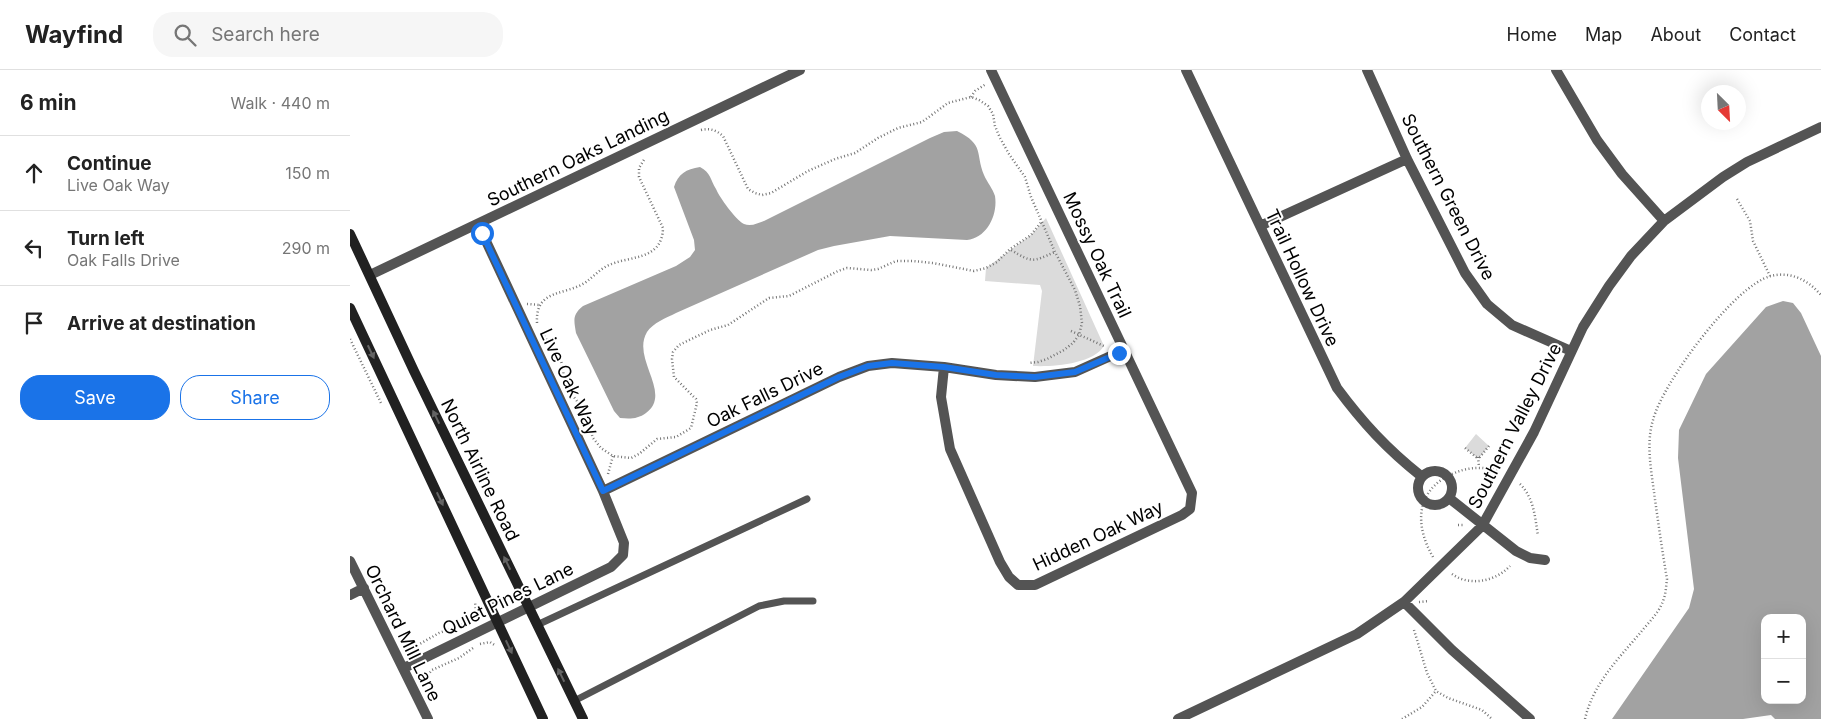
<!DOCTYPE html>
<html lang="en">
<head>
<meta charset="utf-8">
<style>
	body { margin:0; font-family:Inter,sans-serif; background:#f6f6f6; color:#222 }
	.controls { position:absolute; right:15px; bottom:15px; display:grid; overflow:hidden; border-radius:10px; box-shadow:0 5px 20px #0002 }
	.controls button { width:45px; height:45px; display:grid; place-items:center; padding:0; border:0; border-bottom:1px solid #e0e0e0; background:#fff; color:#222; font:25px sans-serif }
	.compass { position:absolute; left:1351px; top:15px; width:45px; height:45px; border-radius:50%; background:#fff; box-shadow:0 5px 20px #0002; rotate:156deg }
	.stop { position:absolute; width:15px; height:15px; margin:-11px; border:4px solid #1a73e8; border-radius:50%; background:#fff }
	.stop.end { background:#1a73e8; border-color:#fff; box-shadow:0 1px 5px #0008 }
	.list { margin:0; padding:0; list-style:none }
	h2 { display:flex; justify-content:space-between; align-items:center; height:65px; margin:0; padding:0 20px; font-size:21px }
	h2 small { font-size:16px; font-weight:400; color:#767676 }
	.list li { display:grid; grid-template-columns:32px 1fr auto; gap:15px; align-items:center; box-sizing:border-box; height:75px; padding:0 20px; border-top:1px solid #e0e0e0 }
	.list b { display:block; font-size:19px; white-space:nowrap }
	.list p { margin:0; font-size:16px; white-space:nowrap; color:#767676 }
	.list em { font-size:16px; font-style:normal; color:#767676 }
	.actions { display:flex; gap:10px; padding:15px 20px }
	.actions a { flex:1; padding:11px 0; border:1px solid #1a73e8; border-radius:20px; text-align:center; font-size:18px; color:#1a73e8 }
	.actions .main { background:#1a73e8; color:#fff }
	.icon { flex:none; width:28px; height:28px; fill:none; stroke:currentColor; stroke-width:2; stroke-linecap:round; stroke-linejoin:round }
	.map { position:relative; flex:none; width:1471px; height:649px; overflow:hidden }
	header { display:flex; align-items:center; gap:30px; box-sizing:border-box; height:70px; padding:0 25px; background:#fff; border-bottom:1px solid #e0e0e0 }
	header strong { font-size:24px }
	nav { display:flex; gap:28px; margin-inline-start:auto; font-size:18px }
	.search { width:350px; height:45px; background:#f6f6f6; display:flex; align-items:center; gap:12px; box-sizing:border-box; padding:0 18px; border-radius:20px; color:#767676; font-size:19px }
	main { display:flex }
	aside { flex:1; background:#fff }
	.map>svg:first-child { display:block }
	.green { fill:#dbdbdb }
	.water { fill:#a2a2a2; fill-rule:evenodd }
	.lines { fill:none; stroke-linecap:round; stroke-linejoin:round }
	.path { stroke:#767676; stroke-width:2.5; stroke-dasharray:1 2.5; stroke-linecap:butt }
	.service { stroke:#545454; stroke-width:7 }
	.minor { stroke:#545454; stroke-width:10 }
	.secondary { stroke:#212121; stroke-width:10 }
	.oneway { fill:#646464 }
	.route { stroke:#1a73e8; stroke-width:6 }
	.labels { text-anchor:middle; stroke-width:4; stroke-linejoin:round; paint-order:stroke }
	.street-label { font-size:18px; fill:#000; stroke:#fff }
</style>
</head>
<body>
<header>
<strong>Wayfind</strong>
<div class="search"><svg class="icon" aria-label="search" viewBox="0 0 24 24"><circle cx="10" cy="10" r="6"/><path d="M15 15l6 6"/></svg>Search here</div>
<nav><a>Home</a><a>Map</a><a>About</a><a>Contact</a></nav>
</header>
<main>
<aside>
<h2>6 min<small>Walk · 440 m</small></h2>
<ul class="list">
<li><svg class="icon" aria-label="ahead" viewBox="0 0 24 24"><path d="M12 20V5M6 11l6-6 6 6"/></svg><div><b>Continue</b><p>Live Oak Way</p></div><em>150 m</em></li>
<li><svg class="icon" aria-label="left" viewBox="0 0 24 24"><path d="M17 20v-9H6M10 6l-5 5 5 5"/></svg><div><b>Turn left</b><p>Oak Falls Drive</p></div><em>290 m</em></li>
<li><svg class="icon" aria-label="arrive" viewBox="0 0 24 24"><path d="M6 21V4h12l-3 4 3 4H6"/></svg><div><b>Arrive at destination</b></div></li>
</ul>
<div class="actions"><a class="main">Save</a><a>Share</a></div>
</aside>
<div class="map">
<svg width="1471" height="649" viewBox="0 0 1471 649">
	<rect width="100%" height="100%" fill="#fff"/>
	<!-- green -->
	<path class="green" d="M696,148L754,276C743,294 703,297 683,296L692,221L690,215L635,211L636,198L681,165Z
		M1126,364L1139,376L1130,387H1126L1115,378Z"/>
	<!-- water -->
	<path class="water" d="M607,61C635,75 625,83 634,105C637,112 643,119 645,126C648,145 637,168 617,170L540,166L484,176L468,180L326,243C316,248 303,253 297,262C281,289 323,323 296,343C288,349 280,349 270,348L264,341L226,263C224,250 222,245 233,236L326,196L340,187L345,180L344,170L324,117C328,104 336,99 350,97C361,103 360,109 366,119C370,128 385,149 394,154C401,157 408,153 414,151L580,68L594,62Z
		M1433,231L1443,233L1451,243L1471,286V649H1425L1421,645L1393,649H1262L1339,538L1344,519L1328,388L1329,360L1356,304L1416,237ZM1415,548H1452V630H1415Z"/>
	<g class="lines">
		<!-- path -->
		<path class="path" d="M621,27L625,21L636,14
			M351,60C360,58 366,60 373,66L398,119L405,123L412,125L421,123L458,101L485,89L505,83L528,68L548,58L572,52L598,33L621,27L629,30L638,36L643,44L645,56L650,68L659,84L675,107L681,127L705,182L725,220L730,236L732,253L729,265L723,273L714,280L697,289L688,292L679,293
			M1387,129L1400,151L1403,171L1420,206
			M661,180C683,193 682,192 705,182
			M177,234L190,235
			M187,253C185,218 216,226 236,212C243,207 249,200 257,196C278,185 312,192 313,158L289,107V98L295,88
			M721,261L756,277
			M194,266L211,290L215,312
			M0,269L31,333
			M218,319L233,339L243,368L251,378L263,386L281,388L289,384L307,369L326,367L341,358L347,333L346,329L324,307L322,289L323,282L329,275L360,260L378,255L419,228L439,226L488,201L497,198L521,200L528,199L546,191H563L583,193L624,201L636,198L647,192L660,179L681,165L692,151
			M1115,378L1126,387H1130L1139,376
			M1128,387L1129,397
			M258,404L263,386
			M1170,414C1184,428 1185,447 1188,466
			M1108,455H1114
			M1083,487C1065,456 1065,422 1100,405C1116,397 1132,396 1149,401
			M1102,504C1120,517 1146,511 1160,496
			M1069,532L1079,531
			M1064,560L1077,603L1086,621L1098,628L1132,640L1142,649
			M56,569L61,575H68L89,563L120,552L126,542L125,532
			M130,574L140,572L146,576
			M68,603L77,606L82,600L109,588L123,578
			M1052,649L1072,637L1086,621
			M1235,649C1243,614 1268,589 1291,562C1298,553 1309,543 1313,531C1316,524 1316,516 1317,509C1312,480 1308,451 1304,422C1301,399 1296,373 1303,350C1312,314 1384,215 1421,206C1441,201 1458,210 1471,225"/>
		<!-- service -->
		<path class="service" d="M187,555L457,429
			M224,631L409,536L434,531H463"/>
		<!-- minor -->
		<path class="minor" d="M836,0L987,318C1013,353 1037,379 1071,406
			M1017,0L1057,89L1115,203L1137,234L1162,255L1221,281
			M1206,0L1247,70L1272,104L1314,151
			M910,156L1057,89
			M20,205L450,0
			M594,297L591,327L600,379L650,492L659,507L668,515H685L832,445L840,439L842,423L641,0
			M1068 418a17 17 0 1 1 34 0a17 17 0 1 1-34 0Z
			M253,421L489,307L518,296L542,293L594,297L646,305L685,307L725,302L774,280
			M1099,428L1166,481L1180,488L1195,490
			M0,491L78,649
			M0,525L14,518
			M1054,532L1102,580L1180,649
			M54,598L261,497L273,485L274,473L253,421L128,154
			M828,649L1007,564L1054,532L1132,456L1184,362L1233,257L1259,216L1281,186L1314,151L1373,107L1397,92L1471,57"/>
		<!-- secondary -->
		<path class="secondary" d="M0,164L64,301L233,649
			M0,238L193,649"/>
	</g>
	<!-- one-way arrows -->
	<defs><path id="oneway-solid" d="M-6-.8H1V-3.2L6.5 0L1 3.2V.8H-6Z" transform="scale(1.25)"/></defs>
	<g class="oneway">
		<use href="#oneway-solid" transform="translate(21 282) rotate(65)"/>
		<use href="#oneway-solid" transform="translate(86 347) rotate(-116)"/>
		<use href="#oneway-solid" transform="translate(90 429) rotate(65)"/>
		<use href="#oneway-solid" transform="translate(157 493) rotate(-116)"/>
		<use href="#oneway-solid" transform="translate(159 577) rotate(65)"/>
		<use href="#oneway-solid" transform="translate(211 605) rotate(-116)"/>
	</g>
	<g class="lines">
		<!-- route -->
		<path class="route" d="M132,163L253,421L489,307L518,296L542,293L594,297L646,305L685,307L725,302L769,283"/>
	</g>
	<g class="labels">
		<!-- street labels -->
		<g class="street-label">
			<text transform="translate(228 88) rotate(-26)" y="6">Southern Oaks Landing</text>
			<text transform="translate(1098 127) rotate(63)" y="6">Southern Green Drive</text>
			<text transform="translate(747 185) rotate(65)" y="6">Mossy Oak Trail</text>
			<text transform="translate(952 208) rotate(65)" y="6">Trail Hollow Drive</text>
			<text transform="translate(219 312) rotate(65)" y="6">Live Oak Way</text>
			<text transform="translate(415 325) rotate(-26)" y="6">Oak Falls Drive</text>
			<text transform="translate(1165 356) rotate(-63)" y="6">Southern Valley Drive</text>
			<text transform="translate(130 400) rotate(64)" y="6">North Airline Road</text>
			<text transform="translate(748 466) rotate(-25)" y="6">Hidden Oak Way</text>
			<text transform="translate(158 529) rotate(-26)" y="6">Quiet Pines Lane</text>
			<text transform="translate(53 563) rotate(64)" y="6">Orchard Mill Lane</text>
		</g>
	</g>
</svg>
<div class="controls">
<button>+</button>
<button>−</button>
</div>
<svg class="compass" viewBox="-18 -18 36 36"><path d="M0-13l5 13h-10z" fill="#e53935"/><path d="M0 13l5-13h-10z" fill="#767676"/></svg>
<div class="stop" style="left:132px;top:163px"></div>
<div class="stop end" style="left:769px;top:283px"></div>
</div>
</main>
</body>
</html>
